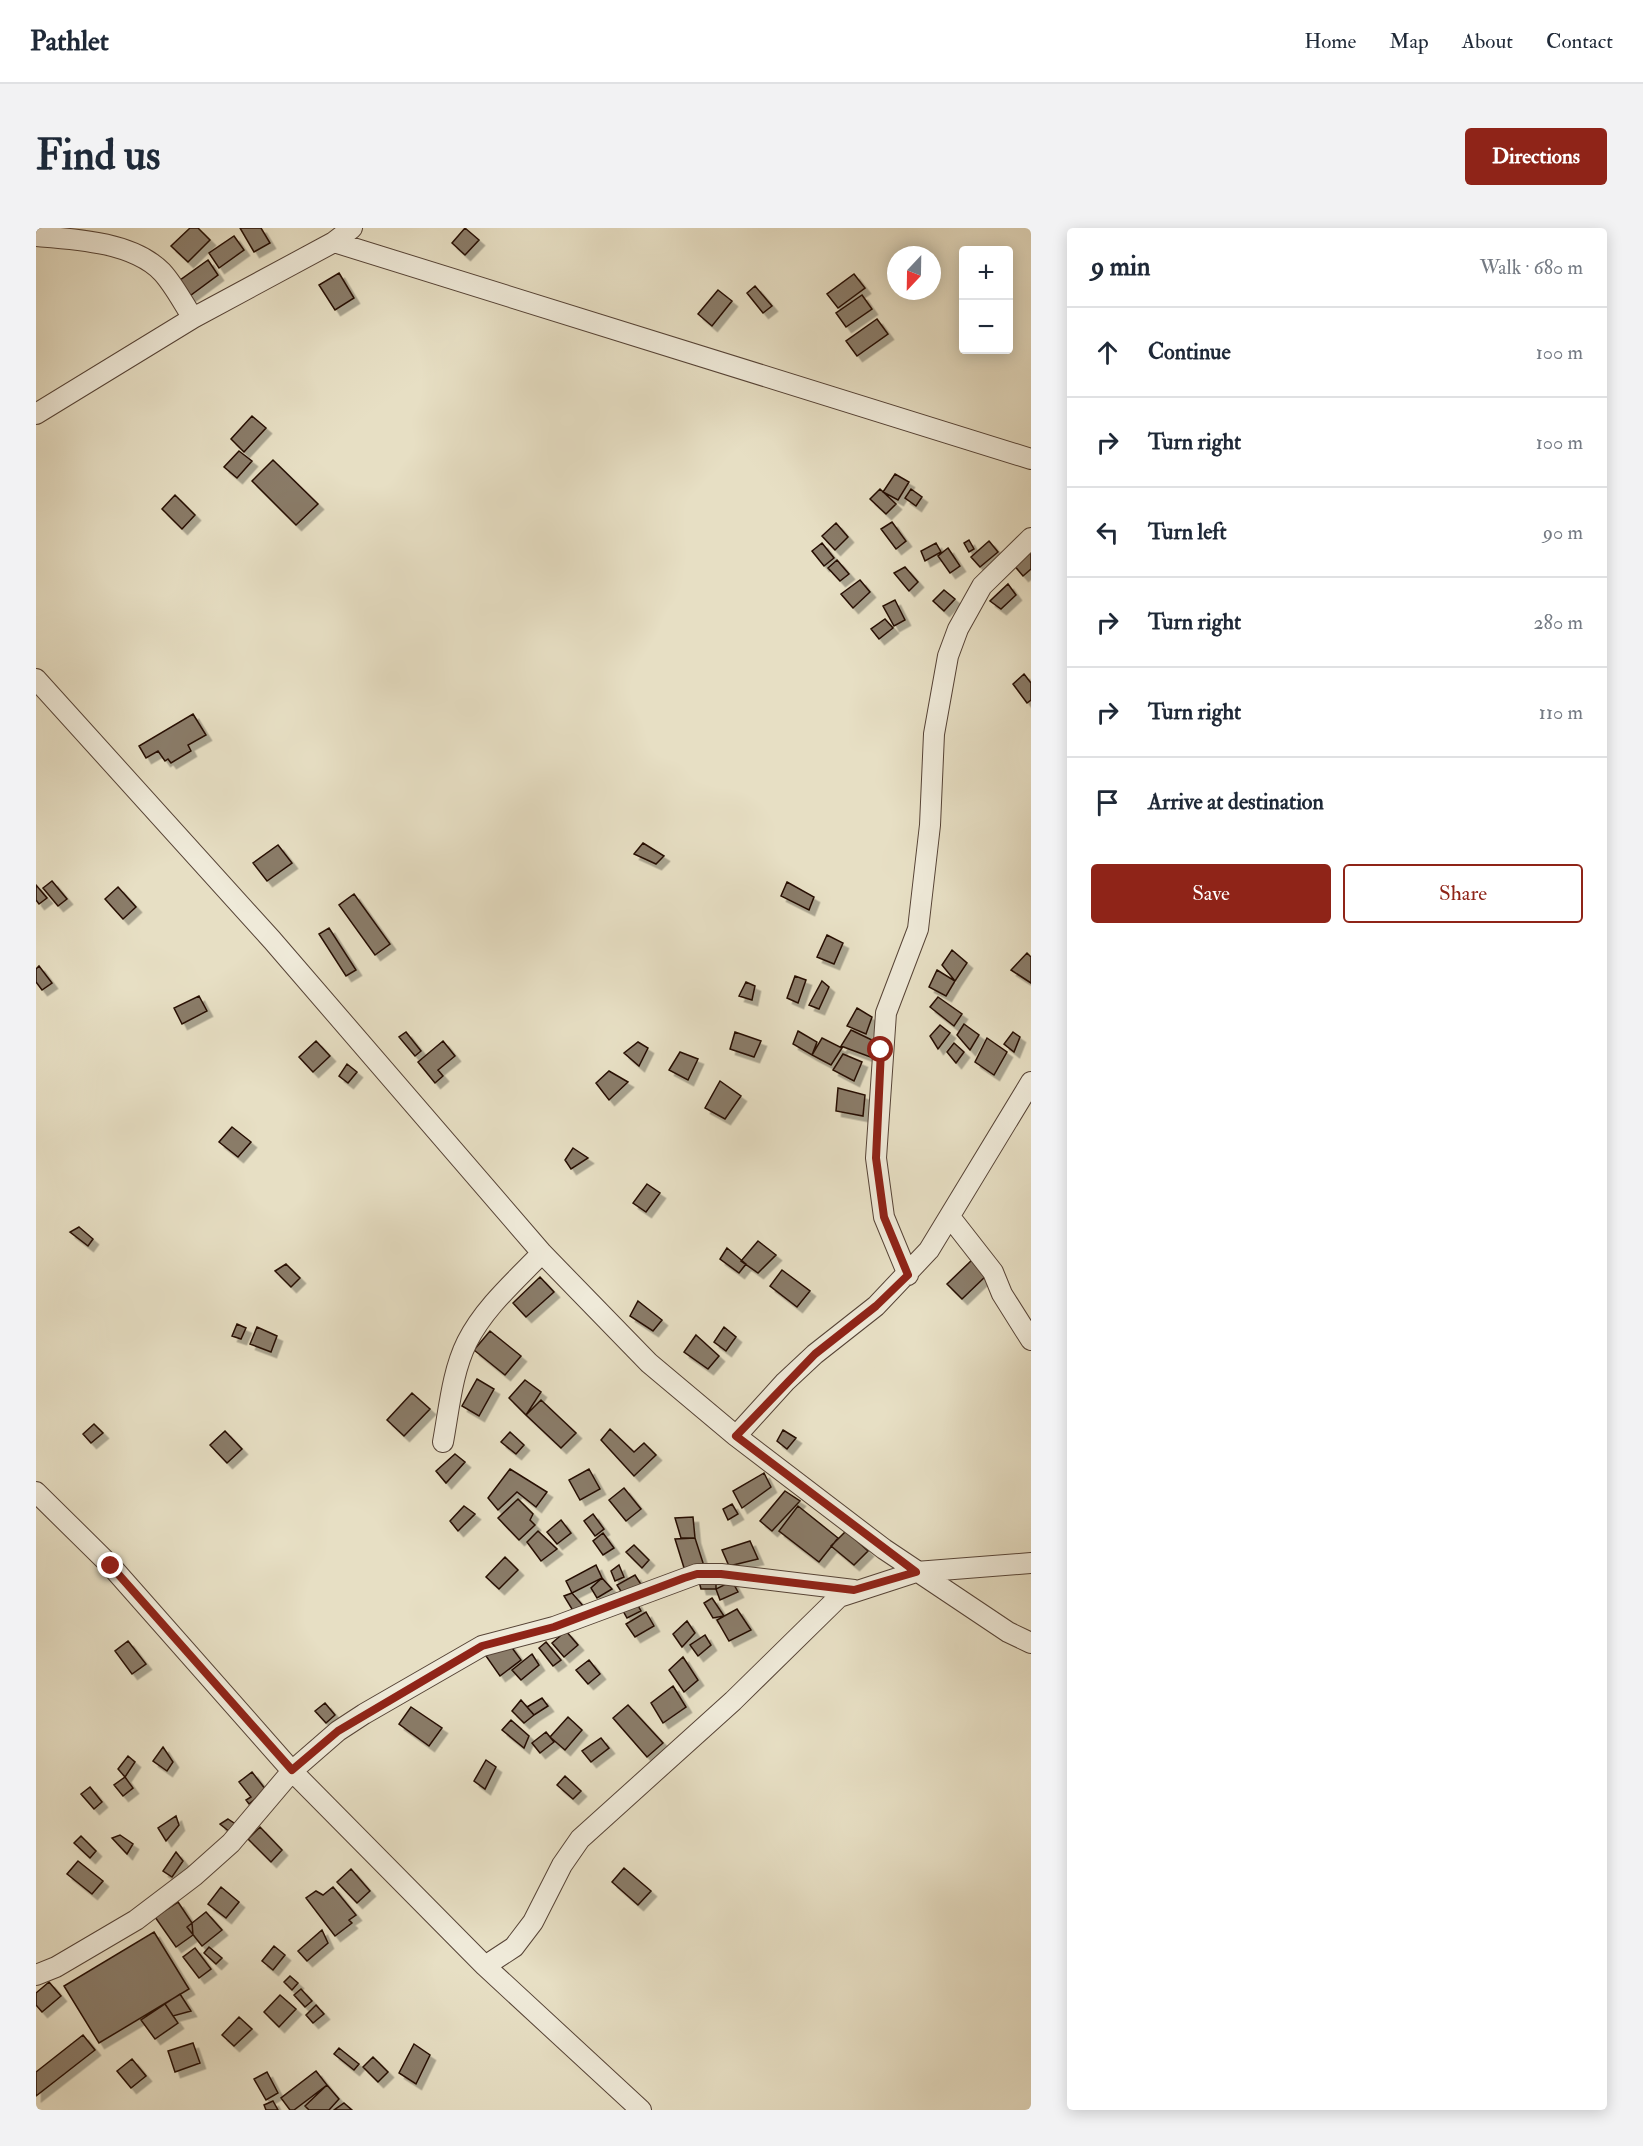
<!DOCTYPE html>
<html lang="en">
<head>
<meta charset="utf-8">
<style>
	body { margin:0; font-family:"IM FELL Double Pica",serif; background:#f2f2f3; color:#1f2937 }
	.controls { position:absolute; right:18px; top:18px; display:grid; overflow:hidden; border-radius:6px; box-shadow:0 3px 15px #0003 }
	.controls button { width:54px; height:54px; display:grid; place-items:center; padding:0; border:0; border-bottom:2px solid #e0e1e3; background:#fff; color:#1f2937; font:30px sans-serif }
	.compass { position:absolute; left:851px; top:18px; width:54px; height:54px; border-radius:50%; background:#fff; box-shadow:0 3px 15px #0003; rotate:202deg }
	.stop { position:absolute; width:18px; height:18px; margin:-14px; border:4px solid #8f2418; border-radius:50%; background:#fff }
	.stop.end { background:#8f2418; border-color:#fff; box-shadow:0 2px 6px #0008 }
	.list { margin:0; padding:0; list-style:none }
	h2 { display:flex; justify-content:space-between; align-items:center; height:78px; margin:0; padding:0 24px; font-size:26px }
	h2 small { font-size:20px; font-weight:400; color:#747a83 }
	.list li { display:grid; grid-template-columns:39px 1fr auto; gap:18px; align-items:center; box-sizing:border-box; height:90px; padding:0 24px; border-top:2px solid #e0e1e3 }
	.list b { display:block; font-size:22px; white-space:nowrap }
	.list em { font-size:20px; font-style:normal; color:#747a83 }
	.actions { display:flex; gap:12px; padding:18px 24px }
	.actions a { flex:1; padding:14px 0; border:2px solid #8f2418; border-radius:6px; text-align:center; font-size:21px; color:#8f2418 }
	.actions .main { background:#8f2418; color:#fff }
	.icon { flex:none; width:33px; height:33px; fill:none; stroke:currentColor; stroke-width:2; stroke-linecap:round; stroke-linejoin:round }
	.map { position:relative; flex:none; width:995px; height:1882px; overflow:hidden; border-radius:6px }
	header { display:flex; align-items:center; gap:36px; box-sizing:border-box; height:84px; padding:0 30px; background:#fff; border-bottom:2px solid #e0e1e3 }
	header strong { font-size:28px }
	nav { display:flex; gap:33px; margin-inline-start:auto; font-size:21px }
	.intro { display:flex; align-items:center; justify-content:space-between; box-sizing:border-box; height:144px; padding:0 36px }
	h1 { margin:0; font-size:42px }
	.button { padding:15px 27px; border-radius:6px; background:#8f2418; color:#fff; font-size:21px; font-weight:700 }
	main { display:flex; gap:36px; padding:0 36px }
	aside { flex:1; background:#fff; border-radius:6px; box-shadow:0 3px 15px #0003 }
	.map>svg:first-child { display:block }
	.building { fill:#8a7b69; stroke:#260f06; stroke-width:1.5; filter:url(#shadow) }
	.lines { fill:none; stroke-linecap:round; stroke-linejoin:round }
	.minor-casing { stroke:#564336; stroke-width:22 }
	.minor { stroke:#efead9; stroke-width:20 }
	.route { stroke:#8f2418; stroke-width:8 }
</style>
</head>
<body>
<header>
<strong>Pathlet</strong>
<nav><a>Home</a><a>Map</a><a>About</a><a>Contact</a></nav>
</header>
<div class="intro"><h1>Find us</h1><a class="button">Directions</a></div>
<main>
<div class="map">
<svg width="995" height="1882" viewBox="0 0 995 1882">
	<defs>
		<filter id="shadow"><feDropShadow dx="5.5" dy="5.5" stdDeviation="0" flood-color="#0004"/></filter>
	</defs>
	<rect width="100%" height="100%" fill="#e7dfc4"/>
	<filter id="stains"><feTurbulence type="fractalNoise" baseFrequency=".00333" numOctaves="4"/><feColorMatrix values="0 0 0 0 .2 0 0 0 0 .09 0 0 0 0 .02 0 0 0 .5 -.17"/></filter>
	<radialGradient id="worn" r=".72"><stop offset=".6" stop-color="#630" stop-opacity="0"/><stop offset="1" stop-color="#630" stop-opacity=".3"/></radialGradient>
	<!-- building -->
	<path class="building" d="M154,0H162L174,12L152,34L135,18Z
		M204,0H225L234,15L218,24Z
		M429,0L443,12L429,27L416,15Z
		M198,8L208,22L183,40L173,25Z
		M172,32L182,47L151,70L140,55Z
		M303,45L318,70L299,82L283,57Z
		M818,46L829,60L802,80L791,66Z
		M719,58L736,78L727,85L711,65Z
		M682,62L696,73L676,98L662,86Z
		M826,67L836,81L810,99L800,85Z
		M841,91L852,106L821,128L810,113Z
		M216,188L230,200L208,224L195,211Z
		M203,223L216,233L201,250L188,239Z
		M237,232L282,276L260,297L216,253Z
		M859,246L873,254L862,272L847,264Z
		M844,261L860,276L850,286L834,271Z
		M875,261L886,269L880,278L869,270Z
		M139,267L159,287L146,301L126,281Z
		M856,294L870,313L860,321L845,301Z
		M800,295L812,309L799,322L786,308Z
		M933,312L938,321L933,324L928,315Z
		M953,313L962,324L944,339L935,329Z
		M786,315L798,330L788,338L776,323Z
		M900,315L905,324L889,333L885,323Z
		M912,320L924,338L914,345L902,328Z
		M995,322V341L987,348L977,336Z
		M801,332L813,346L804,353L792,340Z
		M869,339L882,354L873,363L858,345Z
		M824,352L834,364L817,380L805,366Z
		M972,356L980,367L965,381L954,373Z
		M908,362L919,371L908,383L897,373Z
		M859,372L869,392L858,398L847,378Z
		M849,391L857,400L843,411L835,401Z
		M988,446L995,455V472L991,475L977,456Z
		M157,486L170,507L152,517L155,523L135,535L132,531L129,533L122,523L110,530L103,518Z
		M607,615L628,628L620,636L598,626Z
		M242,617L256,635L231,653L217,635Z
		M16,653L31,671L22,678L7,660Z
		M751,654L778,669L773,682L745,668Z
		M0,657L11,670L3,676L0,672Z
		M82,659L100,679L87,691L69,671Z
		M318,666L354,716L339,727L303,677Z
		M293,700L320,742L310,748L283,706Z
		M791,707L807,715L798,736L781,729Z
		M916,722L931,735L919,753L906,737Z
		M991,725L995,729V755L975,742Z
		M3,738L16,755L6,762L0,754V741Z
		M901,742L919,753L910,768L893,759Z
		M759,748L770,752L762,775L751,770Z
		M786,753L793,759L783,781L773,777Z
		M710,754L719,758L716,772L703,768Z
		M163,768L171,783L146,796L138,780Z
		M902,769L926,786L918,798L894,779Z
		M821,780L836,789L830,806L811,798Z
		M928,796L943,807L934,822L921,807Z
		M904,797L914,805L902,821L894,808Z
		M815,802L838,813L837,830L805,818Z
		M762,803L781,814L776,827L757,816Z
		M370,804L385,823L379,828L363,809Z
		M699,804L725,813L718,829L694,821Z
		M977,804L984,809L978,824L968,816Z
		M786,810L806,820L795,837L776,827Z
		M951,810L971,824L958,847L939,834Z
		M280,813L294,828L277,844L263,829Z
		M407,813L419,828L402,842L407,848L399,855L382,834Z
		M602,814L612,820L603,838L588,825Z
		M918,815L928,824L920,835L911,824Z
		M644,824L662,831L652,852L633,842Z
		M807,826L826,834L818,853L797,842Z
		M311,836L321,844L312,855L303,848Z
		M573,843L592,854L573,872L560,855Z
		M684,853L705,868L689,891L669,880Z
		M802,860L829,867L827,888L800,883Z
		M196,899L215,914L202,929L183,914Z
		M537,920L552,930L535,941L529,932Z
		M611,956L624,965L610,984L597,975Z
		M43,999L57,1011L52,1018L34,1004Z
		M722,1013L740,1027L722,1045L705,1033Z
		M691,1020L710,1036L703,1045L684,1031Z
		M938,1030L953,1045L926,1071L911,1056Z
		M250,1036L264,1050L255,1059L239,1043Z
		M746,1042L774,1063L761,1079L734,1058Z
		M504,1049L518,1064L490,1089L477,1075Z
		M602,1073L626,1092L617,1103L594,1088Z
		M201,1096L210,1100L205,1111L196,1108Z
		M221,1099L241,1108L235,1124L214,1116Z
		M688,1099L700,1109L690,1123L678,1114Z
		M454,1103L485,1128L469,1147L438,1122Z
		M660,1107L683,1128L672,1141L648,1124Z
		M441,1151L458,1161L443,1188L426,1178Z
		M489,1152L505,1164L490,1187L473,1170Z
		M376,1165L394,1181L368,1208L351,1192Z
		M505,1172L540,1205L525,1220L490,1187Z
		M58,1196L67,1205L55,1215L47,1206Z
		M574,1201L598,1224L608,1215L620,1227L598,1248L565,1212Z
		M747,1202L760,1210L751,1221L741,1213Z
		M189,1203L206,1221L191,1235L174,1217Z
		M474,1204L488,1217L480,1226L465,1214Z
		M419,1226L429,1234L410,1255L400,1243Z
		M474,1241L511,1264L500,1279L481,1264L462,1282L452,1270Z
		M553,1241L564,1261L544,1272L533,1252Z
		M728,1245L735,1259L706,1280L697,1263Z
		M588,1260L605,1281L590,1293L573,1272Z
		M749,1263L764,1273L736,1303L724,1293Z
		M482,1271L497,1286L494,1292L499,1297L483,1312L462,1290Z
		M696,1276L702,1286L692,1292L687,1281Z
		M428,1278L439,1286L422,1303L414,1293Z
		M762,1278L802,1310L783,1334L743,1303Z
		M557,1286L568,1301L559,1308L548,1293Z
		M657,1289L659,1310H645L639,1290Z
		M525,1292L535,1305L521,1316L511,1304Z
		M502,1303L521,1321L505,1333L491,1314Z
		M810,1303L832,1323L818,1337L795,1318Z
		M567,1305L578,1320L567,1327L557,1313Z
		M659,1310L668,1338L649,1343L639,1311Z
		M714,1313L722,1331L693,1338L686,1322Z
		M598,1317L613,1332L606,1340L590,1324Z
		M469,1329L482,1342L463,1361L450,1349Z
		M560,1337L566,1350L536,1365L530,1353Z
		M583,1337L588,1349L579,1353L575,1343Z
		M680,1345V1361H665L661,1346Z
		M599,1347L606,1358L588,1368L581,1357Z
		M566,1350L576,1361L561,1370L555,1360Z
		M696,1353L702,1364L684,1372L680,1361Z
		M536,1365L549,1380L539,1386L528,1368Z
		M676,1370L688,1388L677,1390L668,1375Z
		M600,1374L605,1383L591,1390L586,1381Z
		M701,1381L715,1402L693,1413L681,1392Z
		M610,1384L618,1398L599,1409L590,1396Z
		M651,1393L659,1405L646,1419L637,1406Z
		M530,1403L542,1417L528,1429L516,1415Z
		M669,1407L675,1417L662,1428L654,1417Z
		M92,1413L110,1436L96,1446L79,1423Z
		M471,1413L485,1432L464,1448L450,1428Z
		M510,1414L525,1432L517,1438L503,1420Z
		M496,1426L503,1437L485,1452L476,1442Z
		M647,1429L662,1452L648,1464L633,1442Z
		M553,1432L564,1446L552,1456L540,1442Z
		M637,1458L650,1479L627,1495L615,1475Z
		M506,1470L512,1478L498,1487L491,1479Z
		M485,1472L498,1487L488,1495L476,1483Z
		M289,1475L299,1487L290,1495L279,1483Z
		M592,1477L627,1515L611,1529L577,1490Z
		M375,1479L406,1500L393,1518L363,1496Z
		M532,1489L546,1502L529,1522L514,1509Z
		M475,1492L493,1508L488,1520L466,1502Z
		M510,1504L518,1514L504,1525L496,1515Z
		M565,1510L573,1520L555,1534L546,1523Z
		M127,1519L137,1534L131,1543L117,1533Z
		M92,1528L99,1534L89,1549L82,1541Z
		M450,1532L460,1539L449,1561L438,1553Z
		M216,1544L230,1562L213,1576L210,1572L215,1569L203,1554Z
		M529,1548L545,1563L537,1571L521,1557Z
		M89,1549L97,1560L87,1568L78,1557Z
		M54,1559L66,1574L58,1581L45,1566Z
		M140,1588L143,1597L130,1613L122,1600Z
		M192,1591L201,1597L195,1605L184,1596Z
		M224,1599L246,1622L235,1634L212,1611Z
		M84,1607L97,1616L91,1626L76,1610Z
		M45,1608L60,1623L54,1630L38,1615Z
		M140,1624L147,1633L136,1649L127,1643Z
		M42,1633L67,1653L56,1666L31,1646Z
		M588,1640L615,1663L602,1677L576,1654Z
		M315,1641L334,1663L321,1675L301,1654Z
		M185,1659L203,1674L190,1690L172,1676Z
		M297,1659L320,1687L313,1692L316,1695L299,1708L270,1670L280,1663L287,1667Z
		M142,1674L156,1695L157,1707L140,1719L119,1689Z
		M170,1684L186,1702L166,1718L151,1699Z
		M286,1702L292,1715L271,1733L262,1723Z
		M118,1704L153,1761L63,1815L28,1758Z
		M238,1718L249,1727L237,1742L226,1733Z
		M173,1719L186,1730L180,1736L168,1725Z
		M159,1720L175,1741L163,1750L147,1729Z
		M254,1748L262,1755L256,1762L248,1754Z
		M13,1754L25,1768L6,1784L0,1777V1765Z
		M265,1761L276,1773L269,1779L258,1767Z
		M144,1766L155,1783L137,1788L129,1776Z
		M244,1767L260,1781L243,1799L228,1784Z
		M129,1776L142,1795L119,1811L105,1792Z
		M280,1777L288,1786L277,1795L270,1787Z
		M203,1789L216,1801L198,1818L186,1807Z
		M47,1807L59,1822L0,1868V1844Z
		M157,1815L164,1835L139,1844L132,1823Z
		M378,1816L394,1827L380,1856L363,1845Z
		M303,1820L323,1836L318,1842L298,1826Z
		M337,1829L352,1844L342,1854L327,1839Z
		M96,1831L110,1848L95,1860L81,1843Z
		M280,1843L291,1857L258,1882H254L245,1870Z
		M231,1844L242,1865L230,1872L218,1851Z
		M291,1857L303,1871L293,1882H273L269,1878Z
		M237,1873L242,1882H230L228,1877Z
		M308,1875L316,1882H298Z"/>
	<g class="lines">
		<defs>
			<path id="minor" d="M0,8C39,11 97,14 126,44C138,57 147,75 157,90
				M298,14L995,231
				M0,186L157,90L298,14L316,0
				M0,451L236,712L506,1025L613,1135L700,1208L848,1321L972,1404L995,1415
				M914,989L957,1044L966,1066L995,1112
				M872,1047L848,989L840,930L850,785L882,701L894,597L898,506L912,428L922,401L946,358L995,310
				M700,1208L749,1154L779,1126L840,1078L893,1022L995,854
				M407,1214C413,1182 416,1144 431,1114C448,1080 479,1053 506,1025
				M0,1264L75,1338L256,1543L449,1738L605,1882
				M449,1738L478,1719L497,1694L526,1637L544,1611L697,1473L803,1369L880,1344L995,1335
				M0,1747L20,1739L100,1692L158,1648L195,1615L256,1543L302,1503L328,1486L446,1418L518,1399L661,1346H685L818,1362"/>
		</defs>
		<!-- minor casing -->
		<use href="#minor" class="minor-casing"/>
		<!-- minor -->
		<use href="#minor" class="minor"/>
	</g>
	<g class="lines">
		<!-- route -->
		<path class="route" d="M75,1338L256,1542L302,1503L446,1418L518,1399L648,1350L661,1346H685L818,1362L880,1344L700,1208L779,1126L840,1078L872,1047L848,989L840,930L845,822"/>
	</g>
	<rect width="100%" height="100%" filter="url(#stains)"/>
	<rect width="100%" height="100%" fill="url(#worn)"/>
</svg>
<div class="controls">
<button>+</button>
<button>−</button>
</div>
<svg class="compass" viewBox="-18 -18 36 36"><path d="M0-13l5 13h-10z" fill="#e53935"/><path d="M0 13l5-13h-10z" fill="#747a83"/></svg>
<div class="stop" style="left:845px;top:822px"></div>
<div class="stop end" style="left:75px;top:1338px"></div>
</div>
<aside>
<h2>9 min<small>Walk · 680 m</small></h2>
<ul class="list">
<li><svg class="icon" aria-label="ahead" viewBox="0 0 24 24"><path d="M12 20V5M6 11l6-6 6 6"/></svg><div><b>Continue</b></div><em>100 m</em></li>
<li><svg class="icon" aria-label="right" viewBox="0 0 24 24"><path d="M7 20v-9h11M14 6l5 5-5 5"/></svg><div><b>Turn right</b></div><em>100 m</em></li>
<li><svg class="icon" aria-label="left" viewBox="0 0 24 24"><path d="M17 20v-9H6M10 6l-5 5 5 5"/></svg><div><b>Turn left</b></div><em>90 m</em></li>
<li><svg class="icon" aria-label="right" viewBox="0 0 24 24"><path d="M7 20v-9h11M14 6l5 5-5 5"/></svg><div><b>Turn right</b></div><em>280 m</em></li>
<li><svg class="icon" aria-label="right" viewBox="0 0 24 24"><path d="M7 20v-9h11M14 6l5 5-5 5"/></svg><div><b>Turn right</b></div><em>110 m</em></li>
<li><svg class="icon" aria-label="arrive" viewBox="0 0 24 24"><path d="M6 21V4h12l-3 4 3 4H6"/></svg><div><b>Arrive at destination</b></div></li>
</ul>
<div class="actions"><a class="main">Save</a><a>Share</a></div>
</aside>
</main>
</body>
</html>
